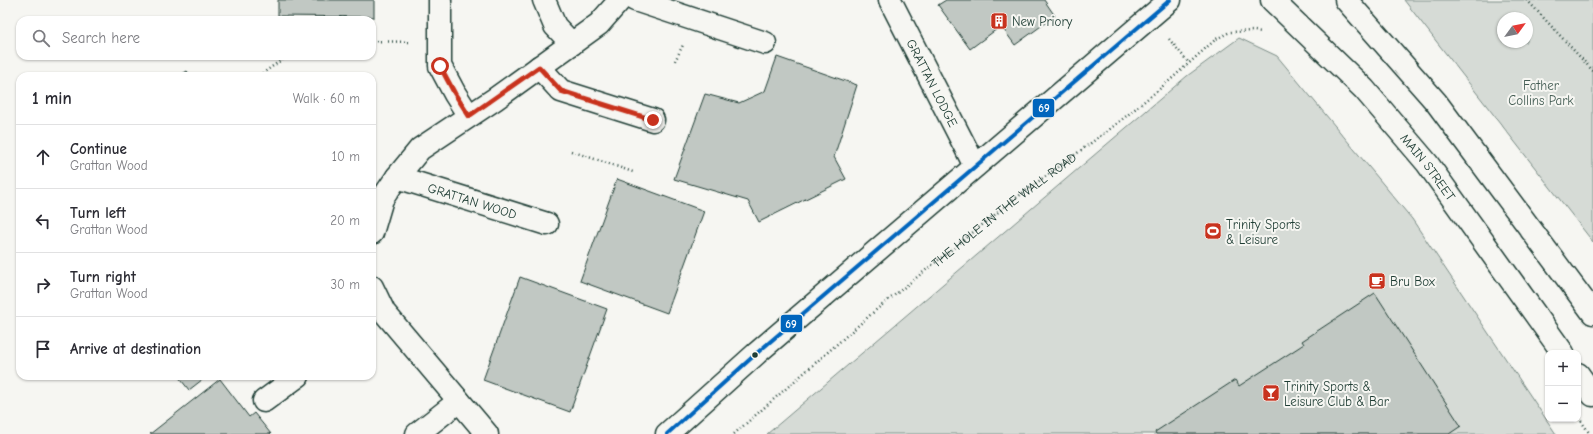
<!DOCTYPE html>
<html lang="en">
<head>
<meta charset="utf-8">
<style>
	body { margin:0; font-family:"Comic Neue",sans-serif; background:#f7f7f7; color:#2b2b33 }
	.controls { position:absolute; right:12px; bottom:12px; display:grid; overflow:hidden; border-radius:8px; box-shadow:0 1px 3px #0004 }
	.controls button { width:36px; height:36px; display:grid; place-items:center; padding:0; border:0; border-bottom:1px solid #e1e1e2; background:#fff; color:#2b2b33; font:20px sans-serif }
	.compass { position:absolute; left:1497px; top:12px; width:36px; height:36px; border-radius:50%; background:#fff; box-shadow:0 1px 3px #0004; rotate:57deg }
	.stop { position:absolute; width:12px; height:12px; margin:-9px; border:3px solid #c8321e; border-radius:50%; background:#fff }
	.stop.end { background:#c8321e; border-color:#fff; box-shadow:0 1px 4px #0008 }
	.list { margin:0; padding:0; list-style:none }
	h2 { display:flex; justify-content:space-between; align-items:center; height:52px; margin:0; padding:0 16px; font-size:17px }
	h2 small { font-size:13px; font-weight:400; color:#7c7c81 }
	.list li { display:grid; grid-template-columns:26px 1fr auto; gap:12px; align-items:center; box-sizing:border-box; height:64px; padding:0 16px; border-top:1px solid #e1e1e2 }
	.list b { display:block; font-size:15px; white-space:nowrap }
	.list p { margin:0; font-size:13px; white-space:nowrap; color:#7c7c81 }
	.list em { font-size:13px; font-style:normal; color:#7c7c81 }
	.icon { flex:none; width:22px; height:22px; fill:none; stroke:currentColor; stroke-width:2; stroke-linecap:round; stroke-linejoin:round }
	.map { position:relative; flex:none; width:1593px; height:434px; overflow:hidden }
	.search { position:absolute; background:#fff; box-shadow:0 1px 3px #0004; left:16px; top:16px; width:360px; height:44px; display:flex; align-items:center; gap:10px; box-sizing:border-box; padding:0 14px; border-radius:12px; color:#7c7c81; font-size:15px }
	.panel { position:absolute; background:#fff; box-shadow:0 1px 3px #0004; left:16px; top:72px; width:360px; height:308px; border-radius:12px }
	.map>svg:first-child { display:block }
	.green { fill:#d6dbd6; stroke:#7a8c85; fill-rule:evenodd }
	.building { fill:#c1c8c3; stroke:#1f3d34 }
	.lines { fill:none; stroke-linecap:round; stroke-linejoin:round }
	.minor-casing { stroke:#1f3d34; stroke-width:25 }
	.path { stroke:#1f3d34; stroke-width:2.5; stroke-dasharray:1 3; stroke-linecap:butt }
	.minor { stroke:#f6f6f2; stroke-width:22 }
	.bus-1-casing { stroke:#f6f6f2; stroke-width:7 }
	.bus-1 { stroke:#0065bd; stroke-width:4 }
	.route { stroke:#c8321e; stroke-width:5 }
	.bus-dot { fill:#1f3d34; stroke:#f6f6f2; stroke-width:1.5 }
	.labels { text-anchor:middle; stroke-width:4; stroke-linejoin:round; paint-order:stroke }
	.poi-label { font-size:13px; fill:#1f3d34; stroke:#f6f6f2; text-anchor:start }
	.street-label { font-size:13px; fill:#1f3d34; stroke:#f6f6f2 }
	.park-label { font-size:13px; fill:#445d54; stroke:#f6f6f2 }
	.line-badge { stroke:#f6f6f2; stroke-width:1.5 }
	.badge-label { font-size:11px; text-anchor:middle; font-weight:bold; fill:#fff }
</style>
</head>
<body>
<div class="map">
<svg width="1593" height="434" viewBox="0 0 1593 434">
	<rect width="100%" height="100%" fill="#f6f6f2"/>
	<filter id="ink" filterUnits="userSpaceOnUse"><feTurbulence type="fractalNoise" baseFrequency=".025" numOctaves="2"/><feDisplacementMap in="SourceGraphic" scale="8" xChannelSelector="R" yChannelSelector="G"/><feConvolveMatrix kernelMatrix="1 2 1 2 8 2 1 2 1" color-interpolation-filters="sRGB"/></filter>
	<g filter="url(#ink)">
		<!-- green -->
		<path class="green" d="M1404,0H1593V242ZM1503,18H1527V42H1503Z
			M1239,38L1277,56L1412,219L1556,434H767L1187,76Z"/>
		<!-- building -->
		<path class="building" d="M278,0H374V17L278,16Z
			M946,0H1044L1055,16L1015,45L1001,26L970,49L938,5Z
			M777,57L857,85L834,157L846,179L759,222L748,201L674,179L705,94L739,103L765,91Z
			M187,71L191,76H179Z
			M617,179L704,211L667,313L580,281Z
			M520,277L607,309L570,412L483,380Z
			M1375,293L1461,426L1449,434H1156L1155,432L1235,380L1239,386L1304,344L1302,341Z
			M178,376H207L189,390Z
			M220,379L249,417L254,413L271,434H150Z"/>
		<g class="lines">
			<defs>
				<g id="minor">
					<path d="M440,0V66L455,94L469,116"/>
					<path d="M544,0L555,26L572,44"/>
					<path d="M635,0L765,43"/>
					<path id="s2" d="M890,0L975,166"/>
					<path id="s3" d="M1272,0L1364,89L1427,163L1563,353"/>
					<path d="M1346,0L1436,102L1593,313"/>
					<path d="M539,67L561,91L653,120"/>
					<path id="s4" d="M397,177L547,224"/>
					<path d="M372,233L382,199L397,177L420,149L495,99L599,24L620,0"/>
					<path d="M372,287L384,312L487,434"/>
					<path d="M1578,374L1593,395"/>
					<path d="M264,401L298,376"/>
					<path d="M417,434L459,401"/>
					<path d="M667,434L757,353L1170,0"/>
				</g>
			</defs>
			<!-- minor casing -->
			<use href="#minor" class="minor-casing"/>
			<!-- path -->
			<g class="path">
				<path d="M1527,0L1593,71"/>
				<path d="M1169,39L1189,63"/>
				<path d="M372,41L411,42"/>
				<path d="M675,61L683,45"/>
				<path d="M259,76L287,56"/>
				<path d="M571,151L633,172"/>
				<path d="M1581,421L1590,434"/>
				<path id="s1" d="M734,434L876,310L1012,201L1114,126L1168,82L1216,39L1230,32L1254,31L1262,32"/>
			</g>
			<!-- minor -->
			<use href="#minor" class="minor"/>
			<defs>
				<path id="bus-1" d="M667,434L757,353L1170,0"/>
			</defs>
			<!-- bus-1 casing -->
			<use href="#bus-1" class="bus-1-casing"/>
			<!-- bus-1 -->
			<use href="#bus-1" class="bus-1"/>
		</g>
	</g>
	<g class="lines" filter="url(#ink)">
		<!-- route -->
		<path class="route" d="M440,66L455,94L469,116L539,67L561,91L653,120"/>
	</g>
	<!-- icons -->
	<defs>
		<symbol id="building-square" viewBox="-11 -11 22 22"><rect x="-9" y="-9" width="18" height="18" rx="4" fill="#c8321e" stroke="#f6f6f2"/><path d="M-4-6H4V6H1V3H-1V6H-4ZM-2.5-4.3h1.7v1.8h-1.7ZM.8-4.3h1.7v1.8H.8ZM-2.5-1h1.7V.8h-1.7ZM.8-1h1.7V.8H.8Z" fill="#fff"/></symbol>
		<symbol id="stadium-square" viewBox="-11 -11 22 22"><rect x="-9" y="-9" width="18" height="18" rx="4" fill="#c8321e" stroke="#f6f6f2"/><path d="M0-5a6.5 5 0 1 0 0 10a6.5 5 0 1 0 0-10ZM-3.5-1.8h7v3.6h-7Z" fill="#fff"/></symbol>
		<symbol id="cafe-square" viewBox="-11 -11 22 22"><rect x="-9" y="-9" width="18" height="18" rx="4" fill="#c8321e" stroke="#f6f6f2"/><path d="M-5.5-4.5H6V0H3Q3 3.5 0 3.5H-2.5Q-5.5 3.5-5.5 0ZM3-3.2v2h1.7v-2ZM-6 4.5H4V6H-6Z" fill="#fff"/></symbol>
		<symbol id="bar-square" viewBox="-11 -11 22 22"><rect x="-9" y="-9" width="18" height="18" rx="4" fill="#c8321e" stroke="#f6f6f2"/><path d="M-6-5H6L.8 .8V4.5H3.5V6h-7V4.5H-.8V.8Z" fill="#fff"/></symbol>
	</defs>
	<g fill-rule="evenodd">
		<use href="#building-square" x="989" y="11" width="20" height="20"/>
		<use href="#stadium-square" x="1203" y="221" width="20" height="20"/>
		<use href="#cafe-square" x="1367" y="271" width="20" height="20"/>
		<use href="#bar-square" x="1261" y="383" width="20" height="20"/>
	</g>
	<!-- markers -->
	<circle class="bus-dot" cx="755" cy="355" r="3.5"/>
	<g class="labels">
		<!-- poi labels -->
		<g class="poi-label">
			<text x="1012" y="26">New Priory</text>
			<text x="1226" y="229">Trinity Sports<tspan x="1226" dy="15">&amp; Leisure</tspan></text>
			<text x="1390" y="286">Bru Box</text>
			<text x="1284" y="391">Trinity Sports &amp;<tspan x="1284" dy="15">Leisure Club &amp; Bar</tspan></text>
		</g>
		<!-- street labels -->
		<g class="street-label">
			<text dy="5" stroke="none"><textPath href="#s2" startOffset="93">GRATTAN LODGE</textPath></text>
			<text dy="5" stroke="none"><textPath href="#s3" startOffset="229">MAIN STREET</textPath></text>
			<text dy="5" stroke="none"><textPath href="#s4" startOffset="79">GRATTAN WOOD</textPath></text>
			<text dy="5" stroke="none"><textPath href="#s1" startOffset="351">THE HOLE IN THE WALL ROAD</textPath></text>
		</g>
		<!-- park labels -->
		<g class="park-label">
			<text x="1541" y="90">Father<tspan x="1541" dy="15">Collins Park</tspan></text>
		</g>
	</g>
	<g class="line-badge">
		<rect x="1032" y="98" width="23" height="20" rx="4" fill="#0065bd"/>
		<rect x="780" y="314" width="23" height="19" rx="4" fill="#0065bd"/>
	</g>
	<g class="badge-label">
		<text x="1044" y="112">69</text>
		<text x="791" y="328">69</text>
	</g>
</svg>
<div class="controls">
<button>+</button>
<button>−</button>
</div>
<svg class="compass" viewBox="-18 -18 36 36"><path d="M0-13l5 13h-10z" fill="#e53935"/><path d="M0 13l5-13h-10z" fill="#7c7c81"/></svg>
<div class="stop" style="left:440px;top:66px"></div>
<div class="stop end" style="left:653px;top:120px"></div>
<div class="search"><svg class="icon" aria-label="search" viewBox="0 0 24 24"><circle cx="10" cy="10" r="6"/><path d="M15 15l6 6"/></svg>Search here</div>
<section class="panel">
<h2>1 min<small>Walk · 60 m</small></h2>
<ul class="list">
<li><svg class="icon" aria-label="ahead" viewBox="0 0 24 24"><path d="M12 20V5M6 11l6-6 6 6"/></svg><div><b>Continue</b><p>Grattan Wood</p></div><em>10 m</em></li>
<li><svg class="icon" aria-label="left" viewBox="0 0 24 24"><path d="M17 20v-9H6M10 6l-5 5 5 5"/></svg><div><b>Turn left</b><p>Grattan Wood</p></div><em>20 m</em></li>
<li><svg class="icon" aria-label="right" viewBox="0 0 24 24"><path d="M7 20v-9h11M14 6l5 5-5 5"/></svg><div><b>Turn right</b><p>Grattan Wood</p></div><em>30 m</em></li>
<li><svg class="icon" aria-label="arrive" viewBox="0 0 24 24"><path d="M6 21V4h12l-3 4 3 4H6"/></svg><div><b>Arrive at destination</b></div></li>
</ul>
</section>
</div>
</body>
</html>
